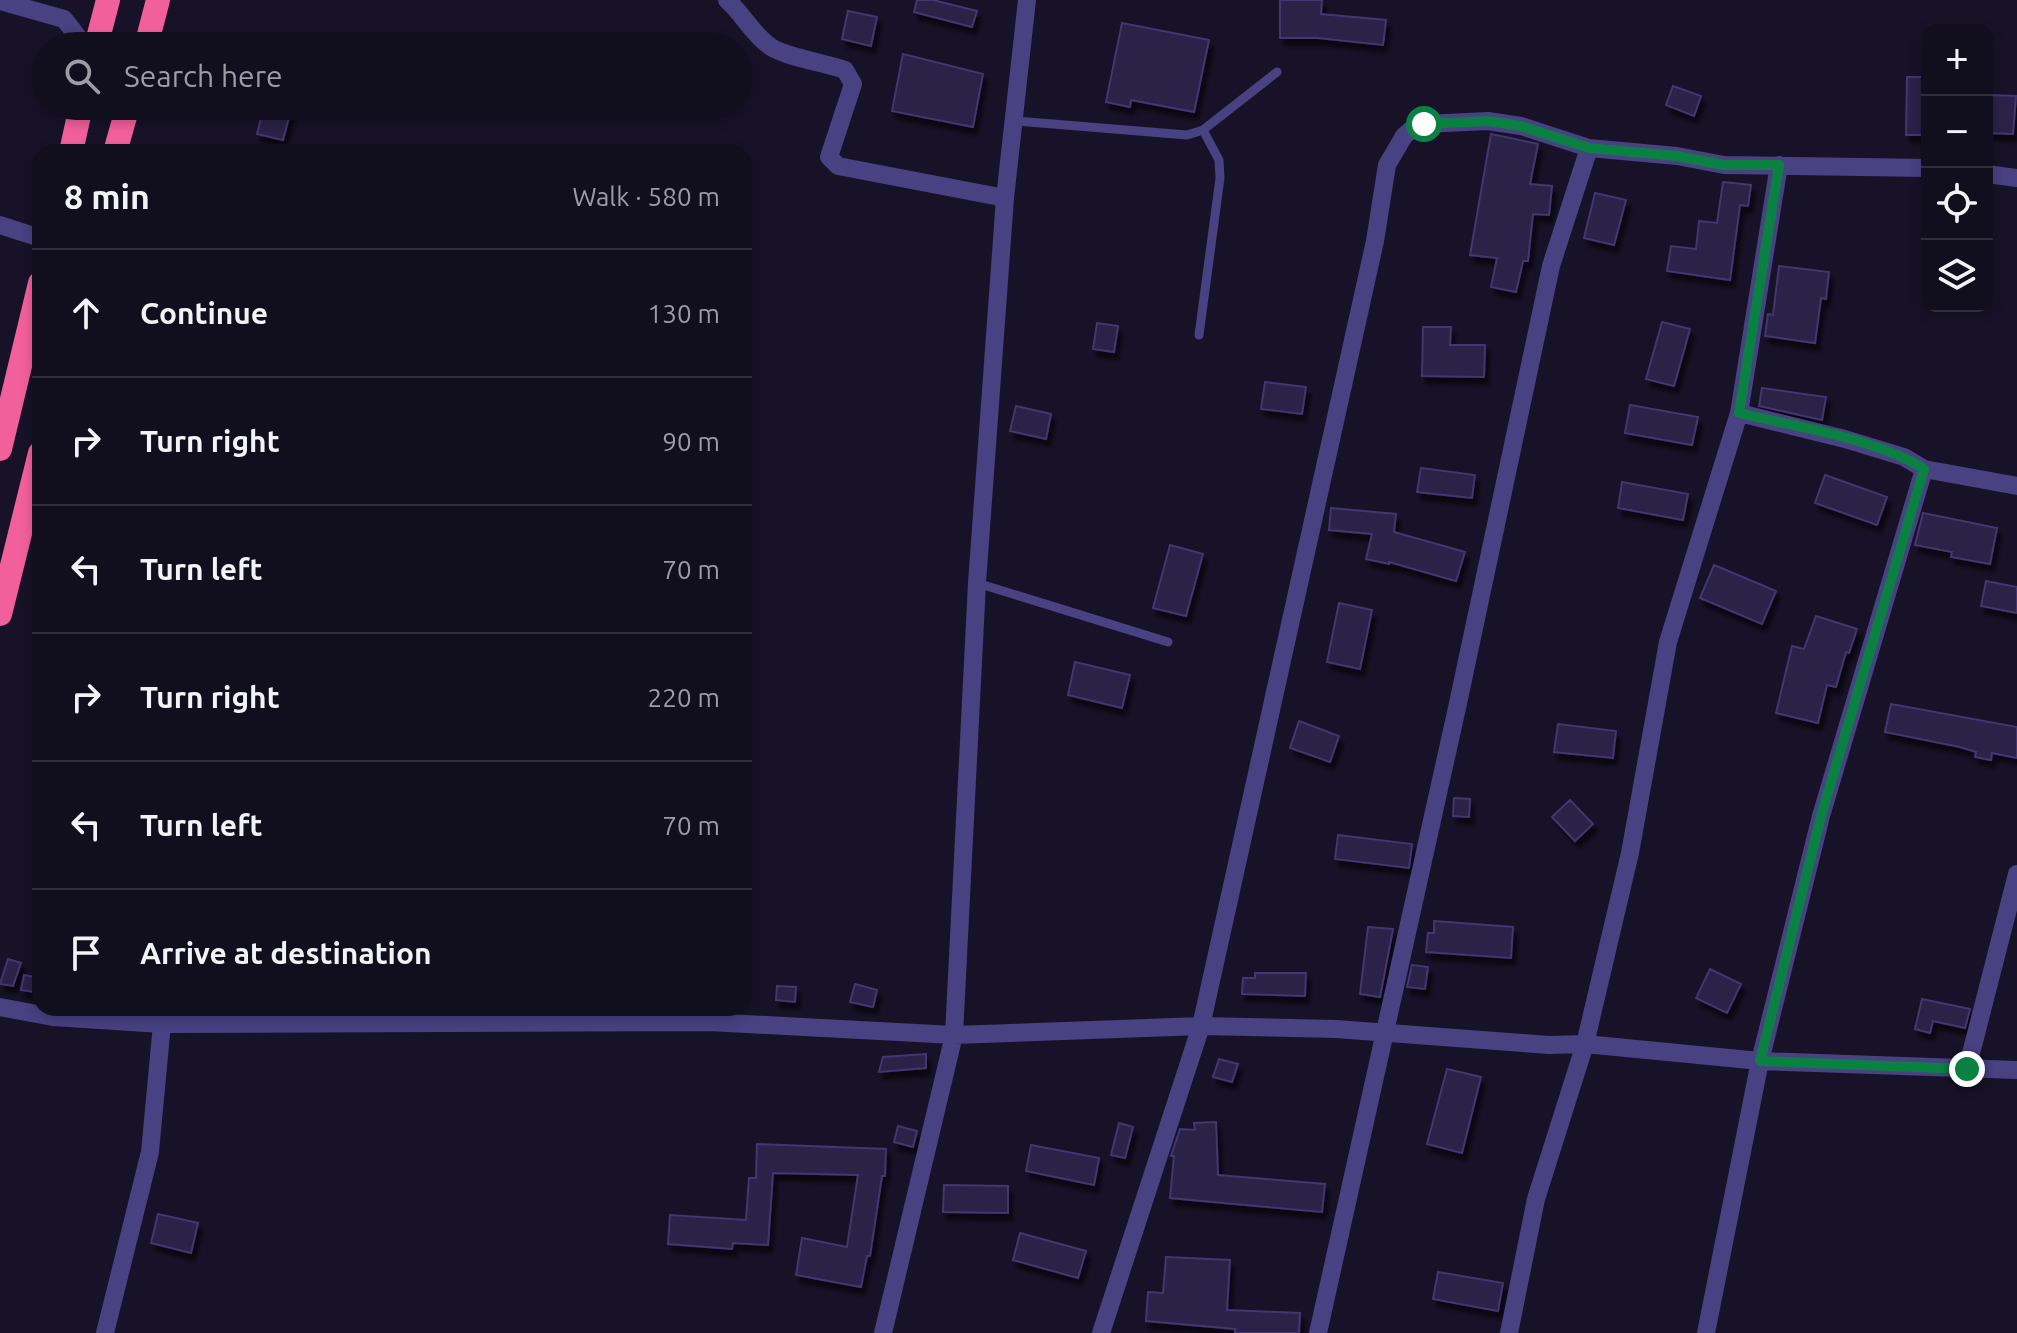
<!DOCTYPE html>
<html lang="en">
<head>
<meta charset="utf-8">
<style>
	body { margin:0; font-family:Ubuntu,sans-serif; background:#1a1726; color:#f1f3f6 }
	.controls { position:absolute; right:24px; top:24px; display:grid; overflow:hidden; border-radius:16px; box-shadow:0 4px 12px #0003 }
	.controls button { width:72px; height:72px; display:grid; place-items:center; padding:0; border:0; border-bottom:2px solid #302e3b; background:#110e1d; color:#f1f3f6; font:40px sans-serif }
	.stop { position:absolute; width:24px; height:24px; margin:-18px; border:6px solid #0b8043; border-radius:50%; background:#fff }
	.stop.end { background:#0b8043; border-color:#fff; box-shadow:0 2px 8px #0008 }
	.list { margin:0; padding:0; list-style:none }
	h2 { display:flex; justify-content:space-between; align-items:center; height:104px; margin:0; padding:0 32px; font-size:34px }
	h2 small { font-size:26px; font-weight:400; color:#9c9ca4 }
	.list li { display:grid; grid-template-columns:52px 1fr auto; gap:24px; align-items:center; box-sizing:border-box; height:128px; padding:0 32px; border-top:2px solid #302e3b }
	.list b { display:block; font-size:30px; white-space:nowrap }
	.list em { font-size:26px; font-style:normal; color:#9c9ca4 }
	.icon { flex:none; width:44px; height:44px; fill:none; stroke:currentColor; stroke-width:2; stroke-linecap:round; stroke-linejoin:round }
	.map { position:relative; flex:none; width:2017px; height:1333px; overflow:hidden }
	.search { position:absolute; background:#110e1d; box-shadow:0 4px 12px #0003; left:32px; top:32px; width:720px; height:88px; display:flex; align-items:center; gap:20px; box-sizing:border-box; padding:0 28px; border-radius:44px; color:#9c9ca4; font-size:30px }
	.panel { position:absolute; background:#110e1d; box-shadow:0 4px 12px #0003; left:32px; top:144px; width:720px; height:872px; border-radius:24px }
	.map>svg:first-child { display:block }
	.building { fill:#2a2047; stroke:#443471; stroke-width:2; filter:url(#shadow) }
	.lines { fill:none; stroke-linecap:round; stroke-linejoin:round }
	.lane { stroke:#484182; stroke-width:9 }
	.street { stroke:#484182; stroke-width:18 }
	.highway { stroke:#f2609b; stroke-width:24 }
	.route { stroke:#0b8043; stroke-width:10 }
</style>
</head>
<body>
<div class="map">
<svg width="2017" height="1333" viewBox="0 0 2017 1333">
	<defs>
		<filter id="shadow"><feDropShadow dx="4" dy="7" stdDeviation="2" flood-color="#0009"/></filter>
	</defs>
	<rect width="100%" height="100%" fill="#171227"/>
	<!-- building -->
	<path class="building" d="M917,0H933L977,11L972,27L914,12Z
		M1280,0H1322L1321,14L1386,20L1383,45L1318,38H1280Z
		M848,11L877,17L871,46L842,39Z
		M1122,23L1209,40L1194,112L1131,100L1130,107L1106,102Z
		M903,54L983,74L973,127L892,111Z
		M1907,77H1927V135H1906Z
		M1673,86L1701,96L1694,116L1666,105Z
		M1988,95L2016,96L2013,134L1987,133Z
		M264,106H292L283,140L257,134Z
		M1491,134L1538,144L1530,184L1552,186L1549,215L1533,214L1528,261H1523L1516,292L1491,287L1497,258L1470,255Z
		M1723,182L1751,185L1748,206L1740,205L1730,280L1667,271L1671,246L1696,249L1699,221L1717,223Z
		M1595,193L1626,200L1614,245L1584,238Z
		M1779,266L1829,272L1826,299L1821,298L1815,343L1765,336L1768,314L1773,315Z
		M1662,322L1690,329L1674,386L1646,379Z
		M1097,323L1118,326L1114,352L1093,349Z
		M1423,327H1451L1450,345H1485L1484,377L1422,376Z
		M1265,382L1306,387L1302,414L1261,409Z
		M1762,388L1826,397L1822,420L1759,406Z
		M1630,405L1698,417L1692,445L1625,433Z
		M1016,406L1051,414L1046,439L1010,431Z
		M1421,468L1475,475L1472,498L1417,492Z
		M1825,475L1887,497L1877,525L1815,503Z
		M1622,482L1688,494L1683,520L1618,508Z
		M1331,508L1396,514L1394,532L1465,552L1456,581L1389,562V564L1366,559L1372,534L1329,530Z
		M1923,513L1997,528L1990,564L1951,557L1952,552L1915,545Z
		M1170,545L1203,554L1186,616L1153,608Z
		M1714,565L1776,591L1762,624L1700,598Z
		M1986,581L2017,587V613L1981,606Z
		M1339,603L1372,610L1360,669L1327,662Z
		M1816,616L1857,629L1849,653L1846,652L1836,687L1827,685L1818,723L1776,713L1792,646L1804,649Z
		M1075,662L1130,675L1122,708L1068,695Z
		M1891,704L2017,727V758L1992,753L1991,760L1975,757L1976,752L1960,747L1885,732Z
		M1299,721L1339,736L1330,762L1290,748Z
		M1558,724L1616,731L1613,758L1554,752Z
		M1454,798L1470,799L1469,817L1453,816Z
		M1570,800L1593,824L1575,841L1552,817Z
		M1338,835L1412,844L1409,868L1335,859Z
		M1434,921L1513,927L1511,958L1426,952L1428,933H1434Z
		M1368,927L1393,929L1380,997L1360,994Z
		M8,959L21,963L13,986L0,984Z
		M1412,965L1428,967L1425,989L1407,987Z
		M1710,969L1741,984L1727,1013L1696,998Z
		M1255,973H1306L1305,996L1242,994L1243,978H1255Z
		M24,975L40,978V993L21,990Z
		M855,984L877,990L873,1007L850,1002Z
		M777,986L796,987L795,1002L776,1000Z
		M1922,999L1970,1009L1965,1028L1933,1021L1930,1033L1915,1029Z
		M926,1054V1068L879,1072L883,1057Z
		M1219,1059L1238,1064L1232,1082L1213,1077Z
		M1447,1069L1481,1077L1462,1153L1427,1144Z
		M1216,1122L1218,1175L1325,1184L1322,1212L1170,1198L1174,1156H1171L1180,1129L1195,1130L1194,1123Z
		M1119,1123L1133,1127L1125,1158L1111,1155Z
		M898,1126L917,1131L913,1147L894,1142Z
		M757,1144L886,1149L885,1176H882L870,1256H867L861,1287L796,1275L802,1238L847,1247L858,1175L773,1173L768,1245L733,1243L732,1249L668,1244L670,1215L746,1220L749,1178H756Z
		M1031,1145L1099,1158L1094,1185L1026,1171Z
		M944,1185L1008,1186V1213L943,1212Z
		M158,1214L198,1223L191,1253L151,1243Z
		M1020,1233L1086,1251L1078,1278L1013,1260Z
		M1166,1257L1230,1260L1227,1310L1300,1313L1299,1333H1235V1329L1146,1321L1148,1292L1163,1293Z
		M1438,1272L1503,1283L1498,1311L1433,1299Z"/>
	<g class="lines">
		<!-- lane -->
		<path class="lane" d="M1016,121L1187,135L1203,130L1277,72
			M1199,335L1220,178L1219,160L1203,130
			M977,583L1168,642"/>
		<!-- street -->
		<path class="street" d="M727,0C743,14 753,35 771,47C786,57 826,63 845,70L853,84L829,157L838,166L1005,198
			M0,1L64,19L85,46
			M1987,174L2017,178
			M0,225L40,238
			M1739,413L1845,439L1904,457L1924,469L2017,486
			M0,1007L53,1017L162,1024L709,1022L954,1035L1201,1026L1336,1029L1549,1045L1585,1044L1760,1061L2017,1070
			M1967,1069L2017,874
			M105,1333L150,1152L162,1024
			M883,1333L954,1035L977,583L1005,198L1027,0
			M1101,1333L1201,1026L1375,241L1387,165L1404,136L1412,129L1424,124L1488,121L1521,126L1589,148L1677,156L1724,165L1927,168
			M1318,1333L1457,708L1551,266L1589,148
			M1509,1333L1536,1199L1585,1044L1630,853L1668,642L1739,413L1779,165
			M1706,1333L1760,1061L1821,816L1924,469"/>
		<!-- highway -->
		<path class="highway" d="M96,46L108,0
			M146,46L158,0
			M71,152L81,106
			M115,152L128,106
			M0,449L40,283
			M0,614L40,453"/>
	</g>
	<g class="lines">
		<!-- route -->
		<path class="route" d="M1424,124L1488,121L1521,126L1589,148L1677,156L1724,165H1779L1739,413C1795,427 1876,438 1924,469L1821,816L1760,1061L1967,1069"/>
	</g>
</svg>
<div class="controls">
<button>+</button>
<button>−</button>
<button><svg class="icon" aria-label="locate" viewBox="0 0 24 24"><circle cx="12" cy="12" r="6"/><path d="M12 2v4M12 18v4M2 12h4M18 12h4"/></svg></button>
<button><svg class="icon" aria-label="layers" viewBox="0 0 24 24"><path d="M12 4l9 5-9 5-9-5zM3 14l9 5 9-5"/></svg></button>
</div>
<div class="stop" style="left:1424px;top:124px"></div>
<div class="stop end" style="left:1967px;top:1069px"></div>
<div class="search"><svg class="icon" aria-label="search" viewBox="0 0 24 24"><circle cx="10" cy="10" r="6"/><path d="M15 15l6 6"/></svg>Search here</div>
<section class="panel">
<h2>8 min<small>Walk · 580 m</small></h2>
<ul class="list">
<li><svg class="icon" aria-label="ahead" viewBox="0 0 24 24"><path d="M12 20V5M6 11l6-6 6 6"/></svg><div><b>Continue</b></div><em>130 m</em></li>
<li><svg class="icon" aria-label="right" viewBox="0 0 24 24"><path d="M7 20v-9h11M14 6l5 5-5 5"/></svg><div><b>Turn right</b></div><em>90 m</em></li>
<li><svg class="icon" aria-label="left" viewBox="0 0 24 24"><path d="M17 20v-9H6M10 6l-5 5 5 5"/></svg><div><b>Turn left</b></div><em>70 m</em></li>
<li><svg class="icon" aria-label="right" viewBox="0 0 24 24"><path d="M7 20v-9h11M14 6l5 5-5 5"/></svg><div><b>Turn right</b></div><em>220 m</em></li>
<li><svg class="icon" aria-label="left" viewBox="0 0 24 24"><path d="M17 20v-9H6M10 6l-5 5 5 5"/></svg><div><b>Turn left</b></div><em>70 m</em></li>
<li><svg class="icon" aria-label="arrive" viewBox="0 0 24 24"><path d="M6 21V4h12l-3 4 3 4H6"/></svg><div><b>Arrive at destination</b></div></li>
</ul>
</section>
</div>
</body>
</html>
